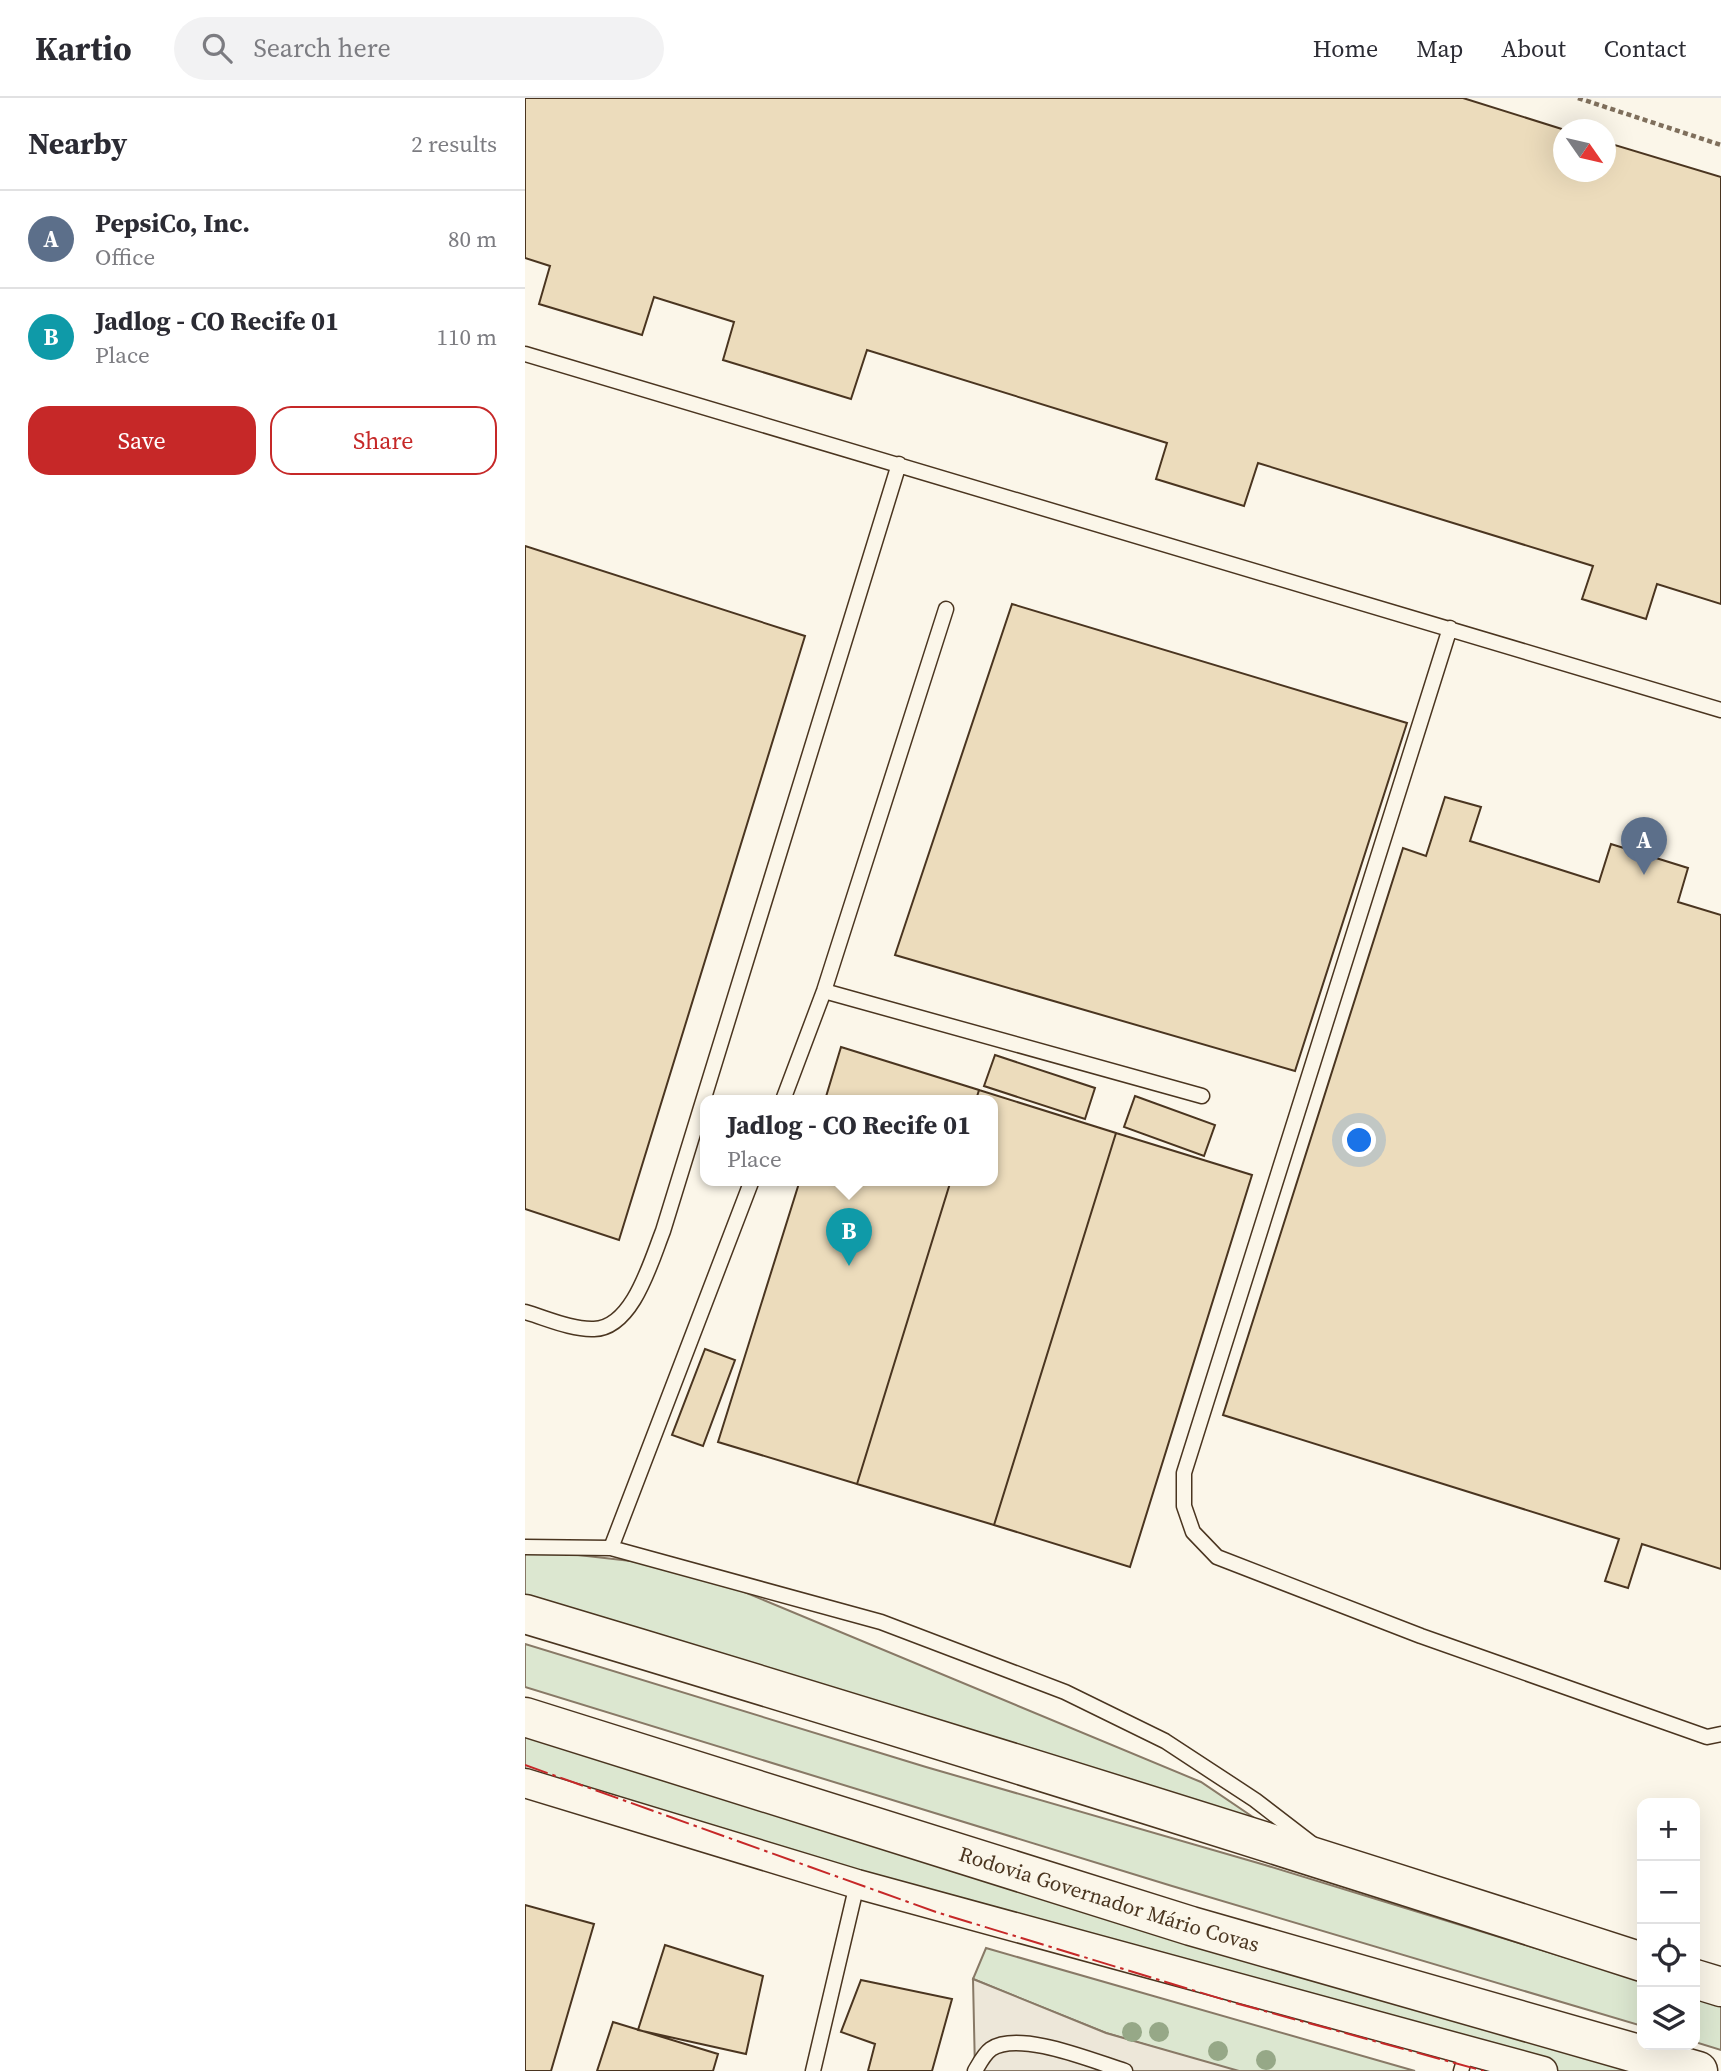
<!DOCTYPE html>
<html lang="en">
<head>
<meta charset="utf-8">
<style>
	body { margin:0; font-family:"Source Serif 4",serif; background:#f2f2f3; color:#2b2b33 }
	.controls { position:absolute; right:21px; bottom:21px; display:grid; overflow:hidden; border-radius:14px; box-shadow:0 7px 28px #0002 }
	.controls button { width:63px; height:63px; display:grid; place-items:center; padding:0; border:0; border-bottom:2px solid #e1e1e2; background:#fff; color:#2b2b33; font:35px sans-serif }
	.compass { position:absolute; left:1028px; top:21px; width:63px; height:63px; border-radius:50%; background:#fff; box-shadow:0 7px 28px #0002; rotate:124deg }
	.you { position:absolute; left:835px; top:1043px; width:24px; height:24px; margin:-18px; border:5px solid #fff; border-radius:50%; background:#1a73e8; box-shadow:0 0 0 10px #1a73e833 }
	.badge { display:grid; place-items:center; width:46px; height:46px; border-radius:50%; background:#c62828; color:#fff; font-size:23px; font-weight:700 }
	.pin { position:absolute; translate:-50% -58px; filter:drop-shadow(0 2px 4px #0008) }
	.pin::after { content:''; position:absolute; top:37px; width:24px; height:21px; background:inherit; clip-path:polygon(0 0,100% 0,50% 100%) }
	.popup { position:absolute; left:175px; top:997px; width:298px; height:91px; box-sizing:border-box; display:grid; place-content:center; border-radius:14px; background:#fff; filter:drop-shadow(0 2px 5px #0005); font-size:23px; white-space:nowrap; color:#7c7c81 }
	.popup b { font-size:26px; color:#2b2b33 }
	.popup::after { content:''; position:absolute; left:50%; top:100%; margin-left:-14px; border:14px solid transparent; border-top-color:#fff }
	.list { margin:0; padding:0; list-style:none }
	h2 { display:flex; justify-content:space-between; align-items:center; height:91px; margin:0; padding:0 28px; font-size:30px }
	h2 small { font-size:23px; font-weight:400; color:#7c7c81 }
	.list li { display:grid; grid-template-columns:46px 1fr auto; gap:21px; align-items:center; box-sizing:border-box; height:98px; padding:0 28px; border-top:2px solid #e1e1e2 }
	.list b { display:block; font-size:26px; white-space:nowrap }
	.list p { margin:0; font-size:23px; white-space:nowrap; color:#7c7c81 }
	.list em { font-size:23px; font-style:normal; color:#7c7c81 }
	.actions { display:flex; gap:14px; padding:21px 28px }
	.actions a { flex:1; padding:16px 0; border:2px solid #c62828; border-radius:21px; text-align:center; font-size:24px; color:#c62828 }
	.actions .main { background:#c62828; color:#fff }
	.icon { flex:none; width:38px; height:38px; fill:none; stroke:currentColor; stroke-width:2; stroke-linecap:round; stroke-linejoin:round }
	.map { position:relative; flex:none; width:1196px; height:1973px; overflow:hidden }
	header { display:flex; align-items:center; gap:42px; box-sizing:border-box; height:98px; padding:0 35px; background:#fff; border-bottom:2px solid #e1e1e2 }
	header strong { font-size:33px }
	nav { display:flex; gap:38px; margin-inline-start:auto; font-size:24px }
	.search { width:490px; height:63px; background:#f2f2f3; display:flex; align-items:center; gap:18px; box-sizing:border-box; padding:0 24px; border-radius:38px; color:#7c7c81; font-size:26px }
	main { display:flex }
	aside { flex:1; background:#fff }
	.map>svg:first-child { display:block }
	.green { fill:#dce7d0; stroke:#887966; stroke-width:2 }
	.parking { fill:#ede7d9; stroke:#887966; stroke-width:2 }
	.building { fill:#ecdcbc; stroke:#4a3520; stroke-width:2 }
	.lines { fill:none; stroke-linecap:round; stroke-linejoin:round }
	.service-casing { stroke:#4a3520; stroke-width:17 }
	.minor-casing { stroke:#4a3520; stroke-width:31 }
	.trunk-casing { stroke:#4a3520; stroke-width:41 }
	.path { stroke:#7f6f5c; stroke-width:4.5; stroke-dasharray:5 3.5; stroke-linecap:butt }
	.service { stroke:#fbf6e9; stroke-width:14 }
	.minor { stroke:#fbf6e9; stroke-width:28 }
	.trunk { stroke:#fbf6e9; stroke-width:38 }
	.power { stroke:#c62828; stroke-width:2; stroke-dasharray:24 5 3.5 5; stroke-linecap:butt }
	.tree { fill:#96a887 }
	.labels { text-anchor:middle; stroke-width:5; stroke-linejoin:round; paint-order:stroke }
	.street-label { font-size:21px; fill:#4a3520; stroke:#fbf6e9 }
</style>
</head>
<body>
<header>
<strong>Kartio</strong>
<div class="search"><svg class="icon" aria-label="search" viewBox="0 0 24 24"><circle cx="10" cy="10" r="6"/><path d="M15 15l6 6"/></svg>Search here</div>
<nav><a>Home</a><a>Map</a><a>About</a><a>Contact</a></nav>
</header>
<main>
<aside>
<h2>Nearby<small>2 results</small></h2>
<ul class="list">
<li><span class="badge" style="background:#5c6f8a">A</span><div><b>PepsiCo, Inc.</b><p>Office</p></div><em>80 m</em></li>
<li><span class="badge" style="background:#0f9aa8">B</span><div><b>Jadlog - CO Recife 01</b><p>Place</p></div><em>110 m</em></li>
</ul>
<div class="actions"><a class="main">Save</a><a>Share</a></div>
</aside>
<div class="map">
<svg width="1196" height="1973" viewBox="0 0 1196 1973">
	<rect width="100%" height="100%" fill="#fbf6e9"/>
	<!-- green -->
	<path class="green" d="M0,1451L159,1469L676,1684L768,1746L0,1508Z
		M0,1546L401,1669L740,1767L1117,1883V1928L647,1788L0,1589Z
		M0,1629L1125,1973H1002L0,1684Z
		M461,1850L890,1973H709L581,1935L448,1881Z
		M1170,1900L1196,1908V1952L1170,1944Z"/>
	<!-- parking -->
	<path class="parking" d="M448,1881L581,1935L714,1973H450Z"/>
	<!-- building -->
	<path class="building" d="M0,0H938L1040,32H1038V74H1080V44L1196,79V506L1132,486L1121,521L1057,501L1068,468L733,365L719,408L631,381L642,345L342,252L326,301L198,262L209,224L129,199L117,237L14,206L25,168L0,160Z
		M0,448L280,538L94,1142L0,1111Z
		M487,506L882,625L770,973L370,857Z
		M920,699L956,709L945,743L1074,784L1086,746L1163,770L1153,804L1196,817V1471L1117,1446L1103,1490L1080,1483L1094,1441L698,1317L878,750L901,758Z
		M316,949L454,992L451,1002H300Z
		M470,957L570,990L560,1021L459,988Z
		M454,992L591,1035L469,1427L332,1386L426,1082H467V1002H451Z
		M610,998L690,1027L679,1058L599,1029Z
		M591,1035L727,1077L605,1469L469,1427Z
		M275,1082H426L332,1386L193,1344Z
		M180,1251L210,1262L178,1348L147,1337Z
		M0,1807L69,1826L26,1973H0Z
		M140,1847L238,1878L221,1956L113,1932Z
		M336,1882L427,1901L407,1973H343L350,1946L316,1934Z
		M88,1924L193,1956L188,1973H72Z"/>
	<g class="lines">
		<defs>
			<path id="service" d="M0,256L1196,612
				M925,530L659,1375V1408L668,1434L692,1459L896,1538L1182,1639L1196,1636
				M299,893L677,998
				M258,1002L299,893L421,511
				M0,1214C21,1220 47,1232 69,1231C108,1230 126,1163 138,1133L374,366
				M0,1449L86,1450L356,1524L540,1594L640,1643L730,1702L786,1745
				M86,1450L227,1082
				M288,1973L332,1786
				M450,1973C454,1966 459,1956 466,1951C494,1932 568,1963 600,1973
				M936,1973L942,1953"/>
			<path id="minor" d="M0,1685L332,1786L1018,1973"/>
			<g id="trunk">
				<path d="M0,1516C374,1628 746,1744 1117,1864"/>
				<path id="s1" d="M0,1619L666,1828L1173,1973"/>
				<path d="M1170,1881L1196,1889"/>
			</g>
		</defs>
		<!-- service casing -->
		<use href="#service" class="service-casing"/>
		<!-- minor casing -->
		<use href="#minor" class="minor-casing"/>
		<!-- trunk casing -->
		<use href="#trunk" class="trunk-casing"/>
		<!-- path -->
		<path class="path" d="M1053,0L1196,47"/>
		<!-- service -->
		<use href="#service" class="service"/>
		<!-- minor -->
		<use href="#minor" class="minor"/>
		<!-- trunk -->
		<use href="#trunk" class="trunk"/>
		<!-- power -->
		<path class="power" d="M0,1667L411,1814L710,1905L959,1973"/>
	</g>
	<!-- trees -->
	<g class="tree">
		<circle cx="607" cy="1934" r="10"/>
		<circle cx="634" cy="1934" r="10"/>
		<circle cx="693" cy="1953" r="10"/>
		<circle cx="741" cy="1962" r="10"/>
	</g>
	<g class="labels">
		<!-- street labels -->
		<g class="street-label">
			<text dy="7" stroke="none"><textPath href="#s1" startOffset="612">Rodovia Governador Mário Covas</textPath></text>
		</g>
	</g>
</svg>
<div class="controls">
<button>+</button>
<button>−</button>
<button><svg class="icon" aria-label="locate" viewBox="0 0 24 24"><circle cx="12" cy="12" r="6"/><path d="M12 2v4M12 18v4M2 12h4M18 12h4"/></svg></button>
<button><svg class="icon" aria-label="layers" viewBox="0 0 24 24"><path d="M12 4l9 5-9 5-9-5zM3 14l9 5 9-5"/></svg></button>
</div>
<svg class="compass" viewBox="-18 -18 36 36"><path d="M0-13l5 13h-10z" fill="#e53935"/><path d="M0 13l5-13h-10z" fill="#7c7c81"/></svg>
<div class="you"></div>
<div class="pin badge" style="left:1119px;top:777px;background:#5c6f8a">A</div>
<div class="pin badge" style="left:324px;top:1168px;background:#0f9aa8">B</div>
<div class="popup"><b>Jadlog - CO Recife 01</b>Place</div>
</div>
</main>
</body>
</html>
